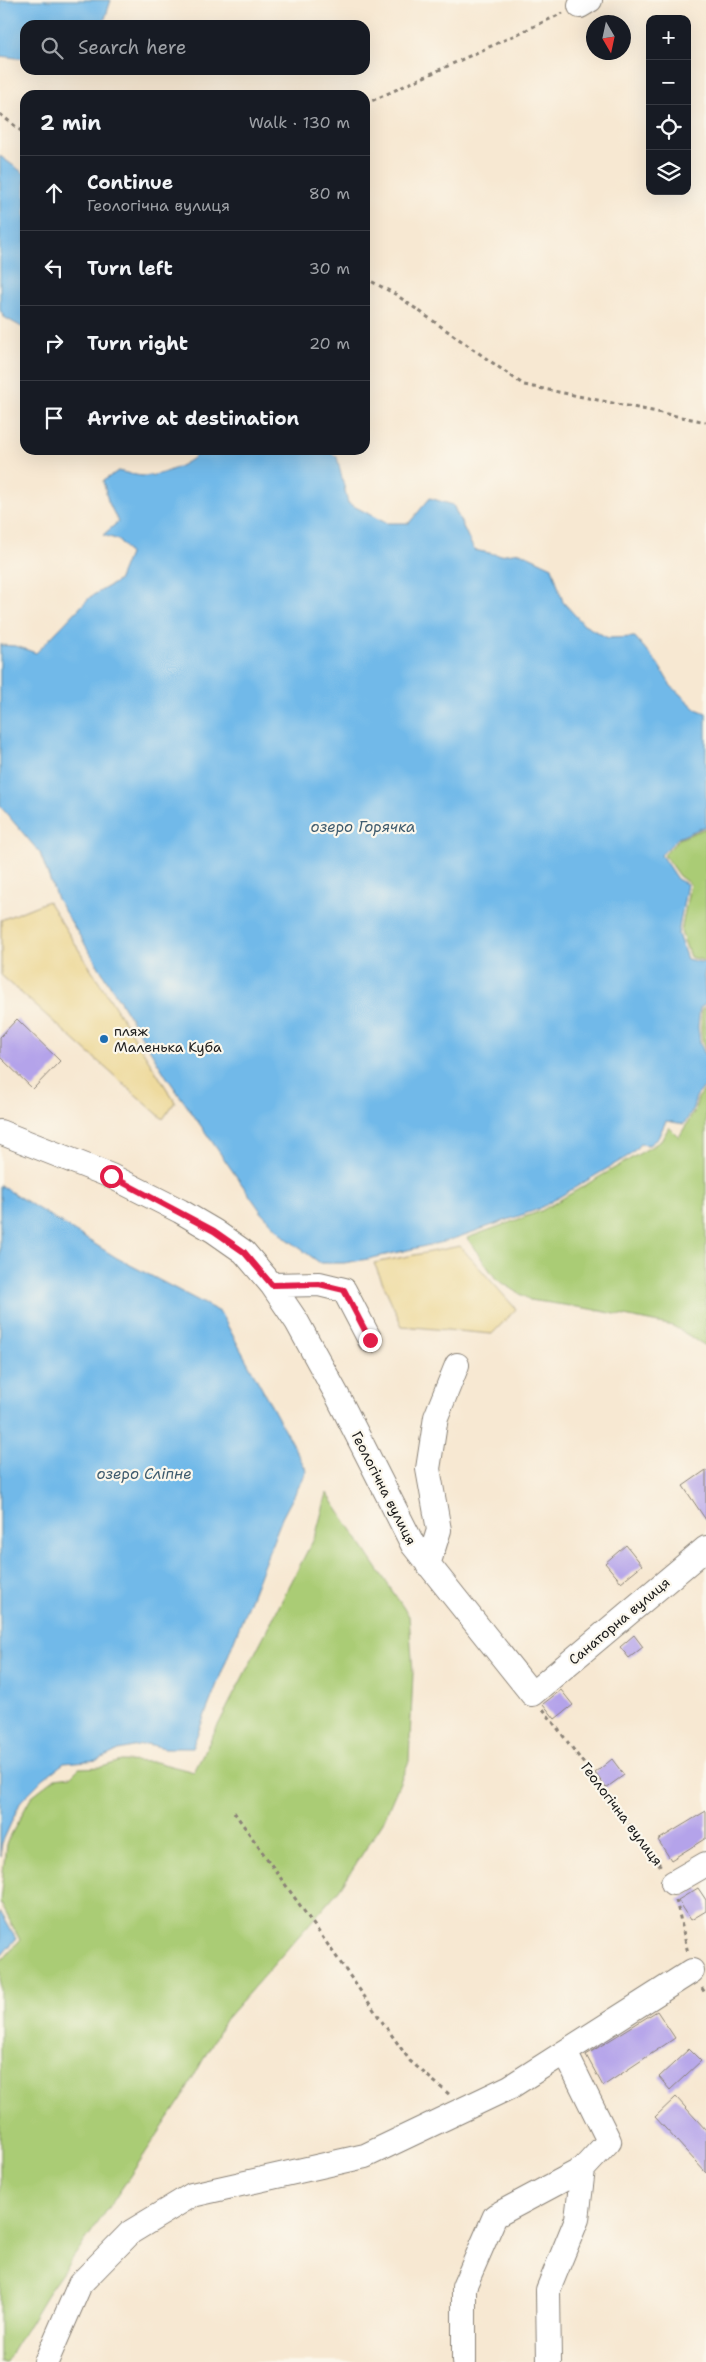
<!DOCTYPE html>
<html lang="en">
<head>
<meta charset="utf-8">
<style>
	body { margin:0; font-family:"Shantell Sans",sans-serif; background:#242831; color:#f1f3f6 }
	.controls { position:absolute; right:15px; top:15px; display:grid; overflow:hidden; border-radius:10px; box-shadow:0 5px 20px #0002 }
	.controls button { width:45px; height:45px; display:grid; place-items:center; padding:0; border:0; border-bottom:1px solid #363941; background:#171b24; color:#f1f3f6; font:25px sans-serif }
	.compass { position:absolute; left:586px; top:15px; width:45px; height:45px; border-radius:50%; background:#171b24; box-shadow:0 5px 20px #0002; rotate:171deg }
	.stop { position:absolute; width:15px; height:15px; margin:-11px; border:4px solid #e11d48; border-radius:50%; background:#fff }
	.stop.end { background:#e11d48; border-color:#fff; box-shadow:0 1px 5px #0008 }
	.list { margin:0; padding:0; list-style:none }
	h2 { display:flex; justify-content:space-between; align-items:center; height:65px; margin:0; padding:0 20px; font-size:21px }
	h2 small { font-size:16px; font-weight:400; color:#9ea1a6 }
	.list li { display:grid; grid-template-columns:32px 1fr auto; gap:15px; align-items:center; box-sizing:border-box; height:75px; padding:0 20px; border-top:1px solid #363941 }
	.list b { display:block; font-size:19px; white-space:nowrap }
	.list p { margin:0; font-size:16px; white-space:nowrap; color:#9ea1a6 }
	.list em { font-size:16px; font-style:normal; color:#9ea1a6 }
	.icon { flex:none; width:28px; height:28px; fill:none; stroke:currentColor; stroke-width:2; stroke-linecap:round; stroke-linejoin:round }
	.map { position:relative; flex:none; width:706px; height:2362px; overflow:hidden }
	.search { position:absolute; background:#171b24; box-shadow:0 5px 20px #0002; left:20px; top:20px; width:350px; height:55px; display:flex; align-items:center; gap:12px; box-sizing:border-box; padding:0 18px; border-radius:15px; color:#9ea1a6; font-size:19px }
	.panel { position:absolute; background:#171b24; box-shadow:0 5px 20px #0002; left:20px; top:90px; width:350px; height:365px; border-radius:15px }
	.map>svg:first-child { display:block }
	.green { fill:#aacc75; stroke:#637448 }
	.sand { fill:#eeda9e; stroke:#857b5d }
	.water { fill:#71b9e9; stroke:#466a82 }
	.building { fill:#b4a3ea }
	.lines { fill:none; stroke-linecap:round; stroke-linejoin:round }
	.minor-casing { stroke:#8a8277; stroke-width:26 }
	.path { stroke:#8a8277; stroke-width:3; stroke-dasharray:4 4; stroke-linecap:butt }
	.minor { stroke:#fff; stroke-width:24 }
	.route { stroke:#e11d48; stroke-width:6 }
	.poi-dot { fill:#1f6fb2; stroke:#fbf7ec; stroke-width:2 }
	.labels { text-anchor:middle; stroke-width:4.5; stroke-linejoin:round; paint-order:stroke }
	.poi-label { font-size:14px; fill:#1c1c1c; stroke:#fbf7ec; text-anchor:start }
	.street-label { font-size:14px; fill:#1c1c1c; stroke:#fbf7ec }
	.water-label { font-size:15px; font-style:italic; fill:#3e5b6e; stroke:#fbf7ec }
</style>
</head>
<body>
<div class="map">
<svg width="706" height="2362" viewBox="0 0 706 2362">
	<rect width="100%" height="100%" fill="#fbf7ec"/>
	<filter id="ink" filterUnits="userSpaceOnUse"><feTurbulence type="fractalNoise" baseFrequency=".02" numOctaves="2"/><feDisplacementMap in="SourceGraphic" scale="10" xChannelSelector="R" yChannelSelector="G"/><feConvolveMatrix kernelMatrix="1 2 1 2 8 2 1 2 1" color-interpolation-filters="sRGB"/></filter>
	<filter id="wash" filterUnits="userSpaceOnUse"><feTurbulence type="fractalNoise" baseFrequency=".0096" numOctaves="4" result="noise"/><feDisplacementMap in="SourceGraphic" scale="20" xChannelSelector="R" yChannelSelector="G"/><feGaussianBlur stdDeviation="1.12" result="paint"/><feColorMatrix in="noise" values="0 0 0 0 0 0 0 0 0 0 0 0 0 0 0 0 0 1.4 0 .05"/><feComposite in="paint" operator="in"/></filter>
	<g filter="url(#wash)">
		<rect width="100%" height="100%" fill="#f7e8d2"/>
		<!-- green -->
		<path class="green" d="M706,828V961L690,957L681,932L690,884L679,876L664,855L679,839Z
			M706,1006V1051C699,1037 701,1024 702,1009Z
			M706,1088V1346L673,1326L591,1309L530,1300L496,1279L467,1238L541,1211L661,1141L669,1127L679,1137L694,1112L698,1098Z
			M327,1493L409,1616L413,1673L409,1761L383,1822L339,1890L225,2020L182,2098L110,2206L47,2294L6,2362H0V1963L20,1940L0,1902L6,1844L32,1796L55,1778L71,1776L79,1768L102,1767L121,1761L156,1762L194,1772L316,1534Z"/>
		<!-- sand -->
		<path class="sand" d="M48,901L175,1102L163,1119L1,975V920Z
			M460,1246L516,1309L492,1334L402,1326L374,1263Z"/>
		<!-- water -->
		<path class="water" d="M0,0H111L103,25H25V59L0,56Z
			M0,156L25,174V329L4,317L0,310Z
			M201,450H328L337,457L348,503L386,523H409L430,498L453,505L474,550L499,555L520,552L552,567L563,602L584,625L608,638L635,637L658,664L671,686L696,709L706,713V826L678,838L661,855L677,879L687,884L678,934L687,959L706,963L704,977L706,1003L700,1008L698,1027L700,1042L706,1057V1085L696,1097L692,1112L684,1124L666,1121L658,1138L649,1145L640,1144L630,1155L539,1209L447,1241L368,1259L344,1263H320L286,1238L262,1213L166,1076L57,899L40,853L0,806V645L16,646L36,653L90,597L118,581L129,554L119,540L103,535L118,522L108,501L103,481L118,471C127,473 137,476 145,476C162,476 192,463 201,450Z
			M0,1185L117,1258L220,1312L307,1471L282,1518L192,1748H165L147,1744L119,1750L98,1760L64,1763L44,1778L21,1801L2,1843L0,1856Z
			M0,1911L16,1939L0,1957Z"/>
		<g id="blocks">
			<!-- building -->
			<path class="building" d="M17,1019L60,1061L33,1089L0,1057V1037Z
				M706,1470V1520L683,1486Z
				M626,1545L642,1565L621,1582L605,1563Z
				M634,1635L643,1647L629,1658L620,1647Z
				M561,1690L573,1705L555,1719L543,1704Z
				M612,1759L624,1775L606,1788L595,1773Z
				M706,1811V1838L671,1860L658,1840Z
				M698,1888L706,1900V1911L691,1920L678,1900Z
				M657,2011L675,2038L603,2086L586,2055Z
				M689,2049L701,2061L670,2090L659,2077Z
				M676,2097L706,2130V2173L655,2117Z"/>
		</g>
	</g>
	<g filter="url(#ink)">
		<use href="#blocks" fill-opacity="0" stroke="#8a8277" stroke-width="1"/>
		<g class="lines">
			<defs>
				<path id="minor" d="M580,6L590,0
					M0,1132L111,1176L180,1211L214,1231L244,1252L272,1285L297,1322L337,1395L413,1545L532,1694L706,1548
					M272,1285L319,1284L344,1290L370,1340
					M428,1565L439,1530L428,1469L436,1417L457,1365
					M673,1883L706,1864
					M46,2362L80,2284L131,2232L192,2195L365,2156L510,2087L692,1971
					M464,2362V2287L495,2216L583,2169L609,2141L565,2052
					M549,2362L548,2290L577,2219L583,2169"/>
			</defs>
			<!-- minor casing -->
			<use href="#minor" class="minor-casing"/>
			<!-- path -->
			<path class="path" d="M365,104L563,13
				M0,114L25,134
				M365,278L395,294L524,385L706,422
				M543,1709L662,1868
				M234,1812L410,2061L450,2095
				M676,1900L688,1953
				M702,1988L706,1995"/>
			<!-- minor -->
			<use href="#minor" class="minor"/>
		</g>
	</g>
	<g class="lines" filter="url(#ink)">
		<!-- route -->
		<path class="route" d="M111,1176L214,1231L244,1252L272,1285L319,1284L344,1290L370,1340"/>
	</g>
	<!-- markers -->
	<circle class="poi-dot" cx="104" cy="1039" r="5"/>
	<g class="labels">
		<!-- poi labels -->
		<g class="poi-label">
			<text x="114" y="1036">пляж<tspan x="114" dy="16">Маленька Куба</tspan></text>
		</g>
		<!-- street labels -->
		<g class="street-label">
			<text transform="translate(384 1488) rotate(63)" y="5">Геологічна вулиця</text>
			<text transform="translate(619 1621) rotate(-40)" y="5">Санаторна вулиця</text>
			<text transform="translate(622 1814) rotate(53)" y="5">Геологічна вулиця</text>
		</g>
		<!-- water labels -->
		<g class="water-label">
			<text x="363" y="832">озеро Горячка</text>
			<text x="144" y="1479">озеро Сліпне</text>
		</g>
	</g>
</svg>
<div class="controls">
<button>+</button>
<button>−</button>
<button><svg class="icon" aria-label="locate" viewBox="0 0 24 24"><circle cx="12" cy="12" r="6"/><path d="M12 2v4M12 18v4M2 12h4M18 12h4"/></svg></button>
<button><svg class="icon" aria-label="layers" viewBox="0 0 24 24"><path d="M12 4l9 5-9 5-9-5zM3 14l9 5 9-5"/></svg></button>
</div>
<svg class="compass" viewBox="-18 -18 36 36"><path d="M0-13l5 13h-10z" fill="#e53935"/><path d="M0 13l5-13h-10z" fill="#9ea1a6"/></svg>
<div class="stop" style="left:111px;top:1176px"></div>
<div class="stop end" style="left:370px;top:1340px"></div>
<div class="search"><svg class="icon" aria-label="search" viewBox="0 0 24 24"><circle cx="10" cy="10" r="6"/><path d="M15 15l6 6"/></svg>Search here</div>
<section class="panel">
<h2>2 min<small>Walk · 130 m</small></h2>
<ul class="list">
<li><svg class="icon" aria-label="ahead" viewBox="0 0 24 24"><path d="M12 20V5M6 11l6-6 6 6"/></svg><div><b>Continue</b><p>Геологічна вулиця</p></div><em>80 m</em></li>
<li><svg class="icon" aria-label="left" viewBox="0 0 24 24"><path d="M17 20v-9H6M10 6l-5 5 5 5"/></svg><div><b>Turn left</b></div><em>30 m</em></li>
<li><svg class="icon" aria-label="right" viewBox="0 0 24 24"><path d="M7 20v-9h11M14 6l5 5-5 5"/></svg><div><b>Turn right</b></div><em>20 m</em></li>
<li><svg class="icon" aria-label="arrive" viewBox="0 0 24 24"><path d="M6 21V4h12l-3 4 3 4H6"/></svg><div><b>Arrive at destination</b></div></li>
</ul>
</section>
</div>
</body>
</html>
